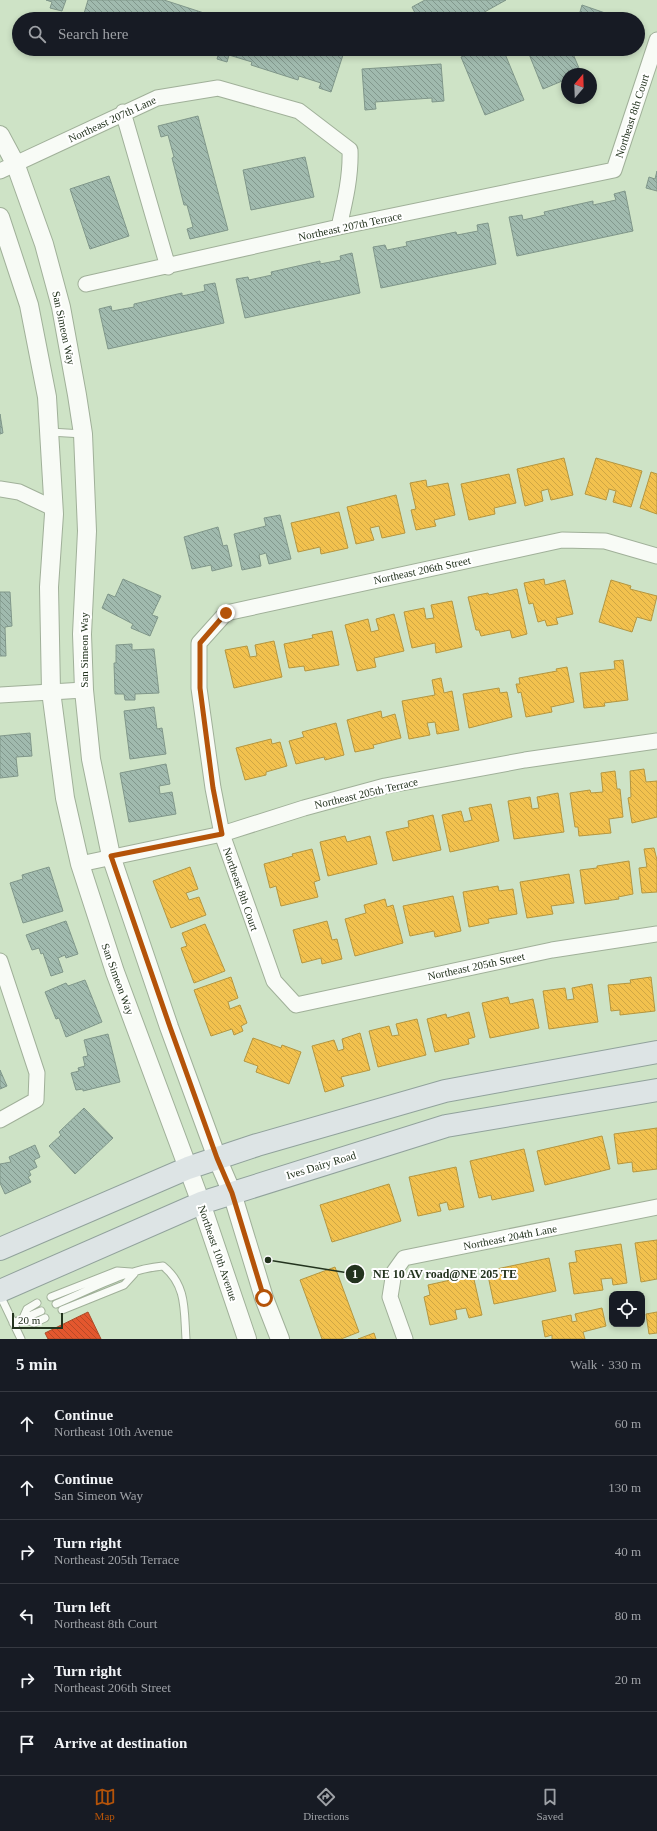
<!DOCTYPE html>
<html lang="en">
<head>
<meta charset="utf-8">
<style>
	body { margin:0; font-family:"Times New Roman",serif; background:#20242c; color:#f1f3f6 }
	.controls { position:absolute; right:12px; bottom:12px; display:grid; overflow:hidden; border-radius:8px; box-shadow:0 2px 6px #0003 }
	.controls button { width:36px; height:36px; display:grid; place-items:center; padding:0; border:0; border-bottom:1px solid #363941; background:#171b24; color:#f1f3f6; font:20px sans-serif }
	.compass { position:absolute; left:561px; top:68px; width:36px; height:36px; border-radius:50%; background:#171b24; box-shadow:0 2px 6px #0003; rotate:19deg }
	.scale { position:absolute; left:12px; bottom:10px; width:51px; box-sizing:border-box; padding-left:4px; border:2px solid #23331e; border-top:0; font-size:11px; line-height:14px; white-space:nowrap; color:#23331e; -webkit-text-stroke:3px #fff; paint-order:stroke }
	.stop { position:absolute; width:12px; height:12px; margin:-9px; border:3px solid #b45309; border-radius:50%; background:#fff }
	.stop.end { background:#b45309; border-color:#fff; box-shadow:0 1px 4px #0008 }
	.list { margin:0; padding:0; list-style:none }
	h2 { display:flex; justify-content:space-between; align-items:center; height:52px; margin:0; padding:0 16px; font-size:17px }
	h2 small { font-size:13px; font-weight:400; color:#9ea1a6 }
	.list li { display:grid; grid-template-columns:26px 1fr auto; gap:12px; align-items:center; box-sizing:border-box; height:64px; padding:0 16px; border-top:1px solid #363941 }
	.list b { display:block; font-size:15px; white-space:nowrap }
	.list p { margin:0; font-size:13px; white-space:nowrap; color:#9ea1a6 }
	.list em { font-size:13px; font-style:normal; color:#9ea1a6 }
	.icon { flex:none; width:22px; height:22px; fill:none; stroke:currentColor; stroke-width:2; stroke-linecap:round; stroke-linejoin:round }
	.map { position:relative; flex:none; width:657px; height:1339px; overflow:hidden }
	.search { position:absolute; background:#171b24; box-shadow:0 2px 6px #0003; left:12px; right:12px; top:12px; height:44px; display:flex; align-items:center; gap:10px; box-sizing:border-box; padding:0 14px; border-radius:22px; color:#9ea1a6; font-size:15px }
	.sheet { height:436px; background:#171b24 }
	nav { display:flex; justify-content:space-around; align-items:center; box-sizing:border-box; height:56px; border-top:1px solid #363941; background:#171b24; font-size:11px; color:#9ea1a6 }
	nav a { display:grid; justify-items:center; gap:2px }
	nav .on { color:#b45309 }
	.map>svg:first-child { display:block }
	.homes { fill:url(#homes-back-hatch); stroke:#b49640 }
	.shops { fill:url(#shops-back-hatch); stroke:#aa4c29 }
	.building { fill:url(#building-back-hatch); stroke:#80978a }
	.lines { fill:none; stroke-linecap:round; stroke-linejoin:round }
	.service-casing { stroke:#a0b099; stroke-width:9 }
	.minor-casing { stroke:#a0b099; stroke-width:17 }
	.tertiary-casing { stroke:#a0b099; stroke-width:20 }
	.primary-casing { stroke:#91a29c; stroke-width:24 }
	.service { stroke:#f8fbf6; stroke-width:7 }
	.minor { stroke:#f8fbf6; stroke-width:15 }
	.tertiary { stroke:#f8fbf6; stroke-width:18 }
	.primary { stroke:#dde4e5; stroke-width:22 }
	.route { stroke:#b45309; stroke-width:5 }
	.labels { text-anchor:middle; stroke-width:4; stroke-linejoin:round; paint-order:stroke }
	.street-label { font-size:11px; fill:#23331e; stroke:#fff }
	.leader { fill:none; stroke:#23331e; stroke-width:1.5 }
	.callout-dot { fill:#23331e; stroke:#fff; stroke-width:1.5 }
	.mark-label { font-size:12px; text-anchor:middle; font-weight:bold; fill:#fff }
	.callout-label { font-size:12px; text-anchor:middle; font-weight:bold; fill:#23331e; stroke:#fff; stroke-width:4; stroke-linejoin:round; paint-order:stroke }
</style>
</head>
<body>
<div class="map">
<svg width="657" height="1339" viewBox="0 0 657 1339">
	<defs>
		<pattern id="homes-back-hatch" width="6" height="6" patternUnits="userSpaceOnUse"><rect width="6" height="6" fill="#f2c14e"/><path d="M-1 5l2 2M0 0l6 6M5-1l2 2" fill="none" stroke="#cfa644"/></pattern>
		<pattern id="shops-back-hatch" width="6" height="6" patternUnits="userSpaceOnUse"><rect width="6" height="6" fill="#e4572e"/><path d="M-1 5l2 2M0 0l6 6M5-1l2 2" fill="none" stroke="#b84927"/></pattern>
		<pattern id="building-back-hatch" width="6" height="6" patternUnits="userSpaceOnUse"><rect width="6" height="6" fill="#a0baae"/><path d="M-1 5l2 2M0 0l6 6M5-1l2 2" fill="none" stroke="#82988d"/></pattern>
	</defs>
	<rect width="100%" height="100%" fill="#cee3c6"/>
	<!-- homes -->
	<path class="homes" d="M564,458L573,495L551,500L548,489L541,491L543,501L525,506L517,469Z
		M596,458L642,471L631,507L613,502L616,491L609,489L606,500L585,494Z
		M651,472L657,474V514L640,508Z
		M509,474L516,503L494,508L495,514L469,520L461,484Z
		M426,480L427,487L448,483L455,515L434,520L436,526L416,530L411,510L416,509L410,483Z
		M396,495L405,533L382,538L379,526L370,528L374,540L356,544L347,507Z
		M339,512L348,548L321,554L320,547L298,552L291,523Z
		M544,579L545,585L565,580L573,614L556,618L558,624L547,626L545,620L538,622L533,603L529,604L524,583Z
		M611,580L631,586L630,589L657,596L651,621L637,617L632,632L599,622Z
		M517,589L527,634L512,638L510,630L481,636L479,630H476L468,597L488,593L489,595Z
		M452,601L462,647L436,653L435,643L412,648L404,612L424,608L426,619L434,618L431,605Z
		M394,614L404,651L374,658L376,667L357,671L345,625L368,619L371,632L379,630L376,619Z
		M332,631L339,665L305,671L304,666L289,668L284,644L313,638L312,635Z
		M274,641L282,677L234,688L225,650L247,646L250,657L257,656L255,645Z
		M623,660L628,700L604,703L605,706L584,708L580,673L615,669L614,661Z
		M567,667L574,702L551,707L552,712L526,717L521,692L518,693L516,684H520L519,678L557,671L556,669Z
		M441,678L444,693L452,691L459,730L437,734L435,722L427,723L430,735L409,739L402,701L435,695L432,680Z
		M499,688L500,693L507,692L512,717L469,728L463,694Z
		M381,711L382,718L395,714L401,738L373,745L374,748L355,752L347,720Z
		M336,723L344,755L325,760L324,757L296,764L289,741L304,737L302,732Z
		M271,739L272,744L280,742L287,766L266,772V775L245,780L236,748Z
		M644,769L646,782L657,781V817L632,823L628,798L631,797L630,771Z
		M615,771L617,789H620L623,817L609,819L611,833L579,836L578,827H575L570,793L590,790L591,793L603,792L601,773Z
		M558,793L564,832L514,839L508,801L530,797L532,809L539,808L537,797Z
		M491,804L499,841L450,852L442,815L461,811L464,822L472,820L469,808Z
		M433,815L441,850L393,861L386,832L409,827L408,821Z
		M345,836L347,842L370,836L377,864L328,876L320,842Z
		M654,848L657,860V892L642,893L639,868L647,867L644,849Z
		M312,849L320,880L314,882L318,897L281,906L276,886L270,888L264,864L293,856L292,854Z
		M629,861L633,894L618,897L619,899L585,904L580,870L597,868V866Z
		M190,867L198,889L186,893L189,900L199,897L206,915L171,928L153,881Z
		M569,874L574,903L551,906L553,914L527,918L520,882Z
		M498,886L499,891L513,889L517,914L488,919L489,923L469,927L463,892Z
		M453,896L461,931L435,937L434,931L410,936L403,906Z
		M385,899L387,907L393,905L403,943L355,956L345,919L366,913L364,905Z
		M327,921L332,940L337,939L342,959L322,964L321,958L302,963L293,930Z
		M205,924L225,971L194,983L181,948L187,946L182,933Z
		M231,977L238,998L228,1002L230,1009L240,1005L247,1023L241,1026L243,1031L234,1035L232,1029L211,1036L194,990Z
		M651,977L655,1011L620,1015V1010L611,1011L608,985L631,983L630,980Z
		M592,984L598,1022L549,1029L543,991L565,988L567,1000L574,999L572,988Z
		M508,997L510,1004L533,999L539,1028L490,1038L482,1003Z
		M469,1012L475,1037L468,1039L469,1044L435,1052L427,1019L446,1014L447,1018Z
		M417,1019L426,1055L378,1067L369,1031L389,1026L392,1036L399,1035L396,1024Z
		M360,1033L370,1070L341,1077L344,1086L325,1092L312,1046L334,1040L338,1051L344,1049L342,1039Z
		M253,1038L281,1048L282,1045L301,1052L289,1084L256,1072L258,1066L244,1061Z
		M657,1128V1169L633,1172L632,1162L618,1164L614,1134Z
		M602,1136L610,1169L545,1185L537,1151Z
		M524,1149L534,1191L492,1200L491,1195L479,1198L470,1161Z
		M456,1167L464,1207L449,1210L447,1202L439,1204L441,1211L418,1216L409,1177Z
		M389,1184L401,1221L332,1242L320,1205Z
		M657,1240V1279L641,1282L635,1243Z
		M621,1244L627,1283L613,1285L612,1278L601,1279L603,1290L574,1294L569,1263L577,1262L575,1251Z
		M549,1258L556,1291L494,1304L487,1271Z
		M335,1267L359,1332L341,1339H322L300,1280Z
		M473,1275L482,1315L469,1318L466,1308L455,1310L457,1319L430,1325L424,1297L430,1295L428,1285Z
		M602,1308L606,1326L583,1332L585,1339H552V1335L545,1337L542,1321L571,1315L572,1322L577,1321L575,1314Z
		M657,1312V1333L649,1334L646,1314Z
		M374,1333L376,1339H358Z"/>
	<!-- shops -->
	<path class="shops" d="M88,1312L101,1339H48L45,1333Z"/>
	<!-- building -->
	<path class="building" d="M46,0H66L62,11L50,8L52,2Z
		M88,0H164L207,14L205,19H109L96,15L94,19H88L83,17Z
		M425,0H506L472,19H418L412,7Z
		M582,5L611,15L610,19H578Z
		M220,49H323L343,55L331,92L319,88L321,83L299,76L298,80L251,65L252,62L229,55L227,62L217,59Z
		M482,49H503L524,100L485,115L461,57Z
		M527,49H571L581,73L567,74V79L543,89Z
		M441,64L444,101L432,102V98L375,102L376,109L365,110L362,69Z
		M198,116L228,230L190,239L187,229L193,227L187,205H184L172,158L174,157L168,135L161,137L158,126Z
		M305,157L314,197L251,210L243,170Z
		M657,171V191L646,188L649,177L655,179Z
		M109,176L129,236L90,249L70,189Z
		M625,191L633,231L517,256L509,217L522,215L523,220L545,215L544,212L593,201V205L616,200L614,194Z
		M488,223L496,264L381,288L373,247L385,245L387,250L407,246L406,242L456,232L457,235L478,231L477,225Z
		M352,253L360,293L245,318L236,279L248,277L249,280L272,275L271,272L320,261V264L341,260L340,256Z
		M215,283L224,323L108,349L99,309L111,306L112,311L134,307V304L182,293V296L205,291L204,285Z
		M0,414L3,433L0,434Z
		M280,515L291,559L269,564L266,553L259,555L261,566L242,570L234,534L266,526L264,518Z
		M218,527L223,546L227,545L232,566L212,571L211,565L192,569L184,537Z
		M123,579L161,596L152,615L158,617L150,636L131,628L133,624L102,608L108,594L115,597Z
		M0,592H10L12,626L5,627L6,656H0Z
		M132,644V650L154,649L159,693L135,694V700H125L124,694H115L114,663H116V645Z
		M154,707L157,729L162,728L166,754L130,759L124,711Z
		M30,733L32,756L16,757L18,776L0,778V736Z
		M166,764L170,784L159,786L160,794L172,792L176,814L129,822L120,773Z
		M49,867L63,911L23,923L10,883L23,879L22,875Z
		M66,921L78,954L66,958L65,955L58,958L63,972L51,976L43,953L41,954L39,948L32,950L26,935Z
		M85,980L102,1022L66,1037L59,1018L56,1019L45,992L66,983L68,986Z
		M108,1034L120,1082L83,1091V1089L76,1090L71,1073L79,1071L78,1068L85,1066L83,1057L88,1056L84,1040Z
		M0,1070L7,1086L0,1089Z
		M84,1108L113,1138L75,1174L49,1146L61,1135L59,1132Z
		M35,1145L40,1157L34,1160L37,1167L29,1171L31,1175L28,1177L31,1182L5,1194L0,1183V1164L11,1162L9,1157Z"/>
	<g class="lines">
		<defs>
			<path id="service" d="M50,432L83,434
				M0,1295L21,1339
				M51,1297L117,1271L131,1272
				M56,1304C90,1290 127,1269 163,1266C187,1285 184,1311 186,1339
				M62,1310L124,1285L134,1274
				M23,1318L34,1323L45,1318
				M23,1318L27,1309L37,1303
				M13,1323L41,1311"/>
			<path id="minor" d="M123,112L168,267
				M0,171L157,98L218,88L299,111L350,150C351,176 345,201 339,227
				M86,284L339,227L614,170L657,40
				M0,489L19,492L53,508
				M657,556L605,541L562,540L226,613L199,643V688L213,788L222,834L274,981L296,1005L552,950L657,934
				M0,695L84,690
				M80,864L222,834L304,808L385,786L525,760L657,741
				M0,961L37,1073L36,1100L0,1120
				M405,1339L390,1297L394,1272L404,1258L657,1207"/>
			<path id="tertiary" d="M0,135L15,163L44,244L61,307L77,395L83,434L87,531L82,634L84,690L91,759L111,856L169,1027L217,1158L232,1193L264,1298L280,1339
				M0,217L29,305L47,397L54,514L49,587L51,691L65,798L80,864L115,972L201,1203L247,1339"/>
			<path id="primary" d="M0,1249L188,1168L257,1145L445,1091L657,1052
				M0,1291L201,1203L446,1126L657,1090"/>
		</defs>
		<!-- service casing -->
		<use href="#service" class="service-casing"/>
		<!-- minor casing -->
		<use href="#minor" class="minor-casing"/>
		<!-- tertiary casing -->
		<use href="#tertiary" class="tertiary-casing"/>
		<!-- primary casing -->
		<use href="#primary" class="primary-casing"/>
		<!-- service -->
		<use href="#service" class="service"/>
		<!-- minor -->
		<use href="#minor" class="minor"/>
		<!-- tertiary -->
		<use href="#tertiary" class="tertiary"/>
		<!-- primary -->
		<use href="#primary" class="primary"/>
	</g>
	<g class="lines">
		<!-- route -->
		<path class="route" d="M226,613L200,643V688L213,788L222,834L111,856L170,1027L217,1158L232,1193L264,1298"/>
	</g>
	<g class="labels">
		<!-- street labels -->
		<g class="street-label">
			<text transform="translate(632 116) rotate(-72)" y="4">Northeast 8th Court</text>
			<text transform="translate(112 119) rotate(-25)" y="4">Northeast 207th Lane</text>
			<text transform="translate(350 226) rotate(-12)" y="4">Northeast 207th Terrace</text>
			<text transform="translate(64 328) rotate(78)" y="4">San Simeon Way</text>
			<text transform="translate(422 570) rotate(-12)" y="4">Northeast 206th Street</text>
			<text transform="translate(84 650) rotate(-90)" y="4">San Simeon Way</text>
			<text transform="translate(366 793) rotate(-13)" y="4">Northeast 205th Terrace</text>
			<text transform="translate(241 889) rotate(71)" y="4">Northeast 8th Court</text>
			<text transform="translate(476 966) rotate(-12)" y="4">Northeast 205th Street</text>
			<text transform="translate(118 979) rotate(70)" y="4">San Simeon Way</text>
			<text transform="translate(321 1165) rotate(-17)" y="4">Ives Dairy Road</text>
			<text transform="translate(510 1237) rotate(-11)" y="4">Northeast 204th Lane</text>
			<text transform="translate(218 1253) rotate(71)" y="4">Northeast 10th Avenue</text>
		</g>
	</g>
	<!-- callouts -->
	<path class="leader" d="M268 1260L355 1274"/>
	<g class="callout-dot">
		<circle cx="268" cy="1260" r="4"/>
		<circle cx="355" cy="1274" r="10"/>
	</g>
	<g class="mark-label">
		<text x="355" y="1278">1</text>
	</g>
	<g class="callout-label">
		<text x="445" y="1278">NE 10 AV road@NE 205 TE</text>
	</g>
</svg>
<div class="controls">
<button><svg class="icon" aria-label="locate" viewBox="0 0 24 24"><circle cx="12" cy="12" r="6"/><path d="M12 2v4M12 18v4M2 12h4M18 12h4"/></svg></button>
</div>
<svg class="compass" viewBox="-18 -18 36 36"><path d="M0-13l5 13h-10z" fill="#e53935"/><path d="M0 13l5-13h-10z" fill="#9ea1a6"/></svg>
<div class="scale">20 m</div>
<div class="stop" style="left:264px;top:1298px"></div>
<div class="stop end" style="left:226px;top:613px"></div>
<div class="search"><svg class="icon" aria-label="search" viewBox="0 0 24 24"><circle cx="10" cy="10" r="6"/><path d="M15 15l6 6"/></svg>Search here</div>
</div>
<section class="sheet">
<h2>5 min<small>Walk · 330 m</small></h2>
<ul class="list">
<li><svg class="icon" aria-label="ahead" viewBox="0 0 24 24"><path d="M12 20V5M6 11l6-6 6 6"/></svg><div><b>Continue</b><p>Northeast 10th Avenue</p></div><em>60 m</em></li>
<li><svg class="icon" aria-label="ahead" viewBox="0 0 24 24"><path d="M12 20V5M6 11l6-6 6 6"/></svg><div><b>Continue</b><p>San Simeon Way</p></div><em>130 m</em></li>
<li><svg class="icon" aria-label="right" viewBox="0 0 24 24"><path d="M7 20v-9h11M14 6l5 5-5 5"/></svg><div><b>Turn right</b><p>Northeast 205th Terrace</p></div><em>40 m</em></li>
<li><svg class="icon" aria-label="left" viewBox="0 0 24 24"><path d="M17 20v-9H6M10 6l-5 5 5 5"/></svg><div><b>Turn left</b><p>Northeast 8th Court</p></div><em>80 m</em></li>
<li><svg class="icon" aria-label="right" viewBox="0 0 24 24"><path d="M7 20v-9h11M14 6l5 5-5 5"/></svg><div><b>Turn right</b><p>Northeast 206th Street</p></div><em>20 m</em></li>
<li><svg class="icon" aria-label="arrive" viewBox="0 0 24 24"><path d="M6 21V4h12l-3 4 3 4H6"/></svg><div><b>Arrive at destination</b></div></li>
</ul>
</section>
<nav>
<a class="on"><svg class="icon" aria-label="map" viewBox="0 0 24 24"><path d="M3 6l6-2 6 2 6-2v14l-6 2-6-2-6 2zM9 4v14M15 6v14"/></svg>Map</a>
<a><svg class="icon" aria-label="directions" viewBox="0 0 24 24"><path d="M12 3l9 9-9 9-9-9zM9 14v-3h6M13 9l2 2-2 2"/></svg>Directions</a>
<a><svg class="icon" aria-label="saved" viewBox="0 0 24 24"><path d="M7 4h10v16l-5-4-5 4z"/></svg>Saved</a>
</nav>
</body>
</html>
